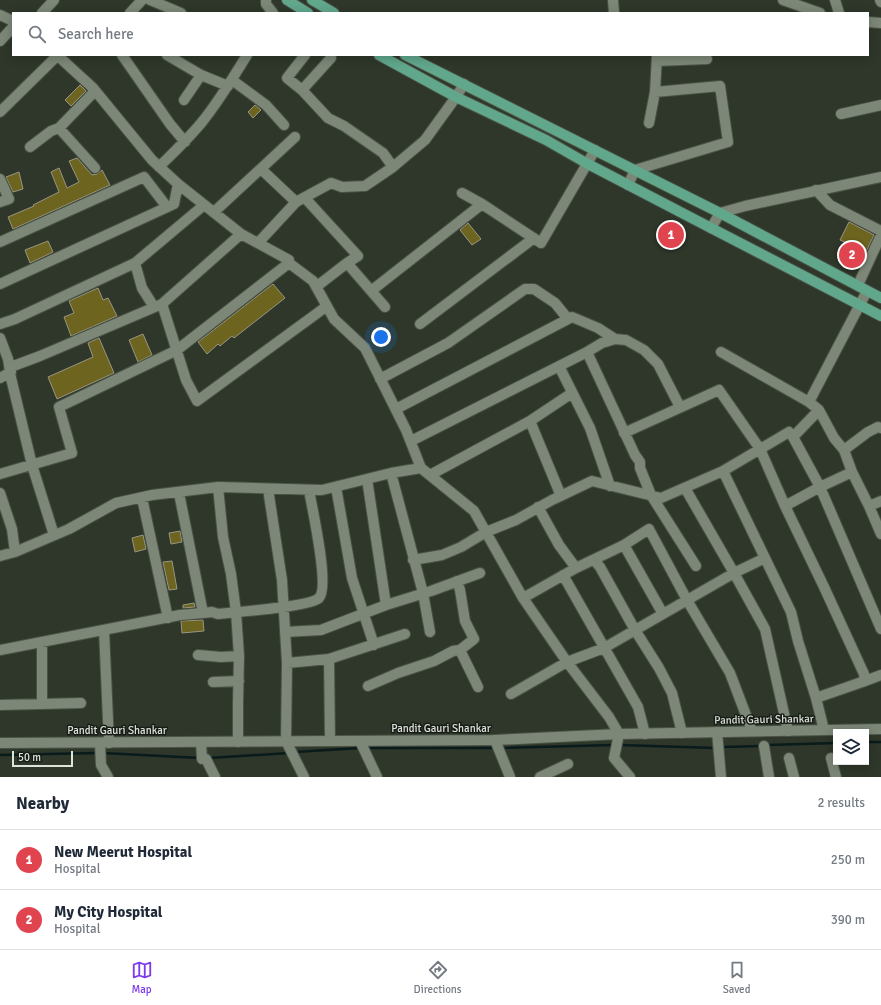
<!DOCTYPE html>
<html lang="en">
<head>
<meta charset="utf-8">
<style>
	body { margin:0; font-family:Signika,sans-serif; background:#f2f2f3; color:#1f2937 }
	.controls { position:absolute; right:12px; bottom:12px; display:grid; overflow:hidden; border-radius:0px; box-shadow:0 2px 10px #0003 }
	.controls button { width:36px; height:36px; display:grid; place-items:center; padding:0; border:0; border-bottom:1px solid #e0e1e3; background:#fff; color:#1f2937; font:20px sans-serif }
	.scale { position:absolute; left:12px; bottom:10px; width:61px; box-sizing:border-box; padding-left:4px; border:2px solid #dde3db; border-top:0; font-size:11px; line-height:14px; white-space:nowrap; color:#dde3db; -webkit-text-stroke:3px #191d17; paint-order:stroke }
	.you { position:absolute; left:381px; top:337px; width:14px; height:14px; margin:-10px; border:3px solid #fff; border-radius:50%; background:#1a73e8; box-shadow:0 0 0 6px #1a73e833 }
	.badge { display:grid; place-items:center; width:26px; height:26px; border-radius:50%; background:#7c3aed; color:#fff; font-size:13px; font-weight:700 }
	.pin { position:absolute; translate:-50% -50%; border:2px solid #fff; box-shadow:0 1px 4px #0006 }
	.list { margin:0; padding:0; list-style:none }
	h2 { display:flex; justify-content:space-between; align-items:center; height:52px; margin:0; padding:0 16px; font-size:17px }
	h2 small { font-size:13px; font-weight:400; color:#747a83 }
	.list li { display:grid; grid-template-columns:26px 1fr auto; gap:12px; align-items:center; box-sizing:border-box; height:60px; padding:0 16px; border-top:1px solid #e0e1e3 }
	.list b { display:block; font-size:15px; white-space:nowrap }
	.list p { margin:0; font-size:13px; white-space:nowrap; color:#747a83 }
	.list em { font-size:13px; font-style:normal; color:#747a83 }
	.icon { flex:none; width:22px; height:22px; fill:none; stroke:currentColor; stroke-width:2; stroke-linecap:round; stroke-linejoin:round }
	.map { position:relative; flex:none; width:881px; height:777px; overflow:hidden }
	.search { position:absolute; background:#fff; box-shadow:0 2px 10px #0003; left:12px; right:12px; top:12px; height:44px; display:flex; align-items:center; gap:10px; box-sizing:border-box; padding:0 14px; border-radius:0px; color:#747a83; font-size:15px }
	.sheet { height:172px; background:#fff }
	nav { display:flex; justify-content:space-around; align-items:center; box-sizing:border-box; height:56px; border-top:1px solid #e0e1e3; background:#fff; font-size:11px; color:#747a83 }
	nav a { display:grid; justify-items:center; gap:2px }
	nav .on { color:#7c3aed }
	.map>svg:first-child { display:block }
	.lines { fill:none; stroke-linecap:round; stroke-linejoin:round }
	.stream { stroke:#0a1b1c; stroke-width:2.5 }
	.building { fill:#6d6420; stroke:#989683 }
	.street-casing { stroke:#4a5246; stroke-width:12 }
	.secondary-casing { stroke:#4a5246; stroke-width:12 }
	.primary-casing { stroke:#4a5246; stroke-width:12 }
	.street { stroke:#7c8777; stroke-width:10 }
	.secondary { stroke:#7c8777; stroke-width:10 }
	.primary { stroke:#60a78c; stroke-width:10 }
	.labels { text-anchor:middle; stroke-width:3; stroke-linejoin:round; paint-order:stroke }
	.street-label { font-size:11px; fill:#dde3db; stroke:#191d17 }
</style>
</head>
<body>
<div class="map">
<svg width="881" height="777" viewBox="0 0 881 777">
	<rect width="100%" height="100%" fill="#2e372a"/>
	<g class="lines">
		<!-- stream -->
		<path class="stream" d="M866,742H881
			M619,745L716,748
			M767,745L836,743
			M721,747L762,746
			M367,748H496
			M501,748L614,745
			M295,752L360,748
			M103,753L200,758
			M0,755L98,753
			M209,758L290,753"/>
	</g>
	<!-- building -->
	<path class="building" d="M80,85L86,91L71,106L65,100Z
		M255,105L261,110L253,118L248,112Z
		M77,158L92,175L97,174L102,170L110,185L13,229L8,217L34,206L33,205L59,192L51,172L59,168L67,188L79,182L69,161Z
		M19,172L23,189L13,192L6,177Z
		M672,220L683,226L671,249L660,244Z
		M849,222L874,235L862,260L846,252L849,244L840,240Z
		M468,223L481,239L472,245L460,230Z
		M48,241L53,252L30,263L25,250Z
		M273,284L285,298L234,338L232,336L220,346L218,344L207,354L198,342Z
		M98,288L103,300L108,298L117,316L71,336L64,317L74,313L69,301Z
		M143,334L152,355L138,362L129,340Z
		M99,338L114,373L57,399L48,377L93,357L88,343Z
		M180,531L182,542L171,544L169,533Z
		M143,535L146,549L135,552L132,538Z
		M172,561L177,589L169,590L163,562Z
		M194,603L195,607L183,608V605Z
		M203,620L204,631L182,633L181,621Z"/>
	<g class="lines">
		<defs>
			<path id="street" d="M150,0L181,13
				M266,0V4L273,13
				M613,0L614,13
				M783,0L820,13
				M835,0L839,13
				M880,0L881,2
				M42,13L54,0
				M130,13L142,0
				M0,15L13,21
				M868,22L881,23
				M0,41L13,27
				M57,55L93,88L152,160L178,184L241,234L289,260V263L313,281L334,319L365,348L406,430L421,468
				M122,55L170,124L185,142
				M167,55L201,75L228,86
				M331,58L302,90L328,118L344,126L383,153L393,167
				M657,61L707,59
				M232,80L266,105L284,125
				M302,90L287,78L305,55
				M184,100L201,75
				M0,112L58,55
				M841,114L881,105
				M649,123L655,92L657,55
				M30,147L51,131L59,128
				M159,167C174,152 189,138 202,122C219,101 233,78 247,55
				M95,168L59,128L95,91
				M261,169L296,202
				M0,179L9,199L0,202
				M628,185L635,170L728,142L720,86L655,92
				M816,190L830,205L881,231
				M462,193L482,204
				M305,198L358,256L347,263L385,307
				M214,212L295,137
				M241,234L162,304L186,380L197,401L327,306
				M0,242L144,177L167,207
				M258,243L296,202L331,183L342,187L365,186L393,167L425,140L456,97L464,84
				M135,263L142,288L154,307
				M0,284L174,204L178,184
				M858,285L881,235
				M316,287L347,263
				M371,291L482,204L541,243L595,150
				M0,324L15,319L135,263L204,205
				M420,324L534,238
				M0,338L8,359L11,378L32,465L54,535
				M587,352L635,455L640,462V468L651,495L696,566
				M721,352L809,402
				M10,366L16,365L40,356L162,304
				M559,366L590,428L610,486
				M0,378L11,372
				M380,379L448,343L525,289H534L555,303L568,319
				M396,409L572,317L598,328L615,339L626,340L644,350L658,364L680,407
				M819,410L834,438L844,450L852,472L869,506L881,534
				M530,421L561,496
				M624,433L719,390L760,449L785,506L824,587L864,674L865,681L881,675
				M793,437L820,487L881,629
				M411,441L587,352L602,343L615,339
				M844,450L868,432L878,427L881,428
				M723,471L791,612L798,641L816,698L824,730
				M391,473L423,593L430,632
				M0,474L72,453L59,407L177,350L289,263
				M430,475L530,421L572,393
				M367,479L386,605
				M218,487L223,537L231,574L236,612L239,656L238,703V742
				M336,487L352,578L374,645
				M685,488L734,573L765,629L788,731
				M268,489L282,580L287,663L286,741L304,777
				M0,493L12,529L15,552
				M142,498L168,618
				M785,506L820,487L852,472
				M869,506L881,501
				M538,507L559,545L576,568
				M624,545L663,614
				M0,556L15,552L69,529L116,503L152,495L218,487L322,490L391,473L421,468L474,511L523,598L567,662L609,717L619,734
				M413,560L442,555L461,547L486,532L516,520L552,500L592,481L661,498L723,471L789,432L793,437L819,410L809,402L867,291
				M594,560L600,567L635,630L659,668L672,693L682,733
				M563,575L638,707L645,734
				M523,598L576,568L624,545L649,529L687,600L730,673L752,731
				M203,613L212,612L218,614C235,612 310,607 319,598C330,587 312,508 309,490
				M104,630L109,743
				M285,632L321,630L386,605L431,591L480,573
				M0,650L180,615L203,613L179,493
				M460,650L478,687
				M198,655L221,657L239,656
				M329,659L330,741
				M287,663L329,659L405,634
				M213,682L239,681
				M368,686L398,673L434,661L453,651L460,650L474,639L465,621L460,590L457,581
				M511,694L567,662L604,648L734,573L765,558
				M816,698L865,681
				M42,704V642
				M0,705L81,703
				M717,732L721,777
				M495,740L510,777
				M360,741L377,777
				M201,742L202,759H206L215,777
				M100,743L101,765L108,777
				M764,746L769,777
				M789,758L794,777
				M831,758L836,777
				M540,777L568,764"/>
			<path id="secondary" d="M711,228L720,213L745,206L881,177
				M619,734L614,758L630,777
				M0,743L495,740L619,734L881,729"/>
			<path id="primary" d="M287,0L308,13
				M312,0L334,13
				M379,55L456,97L546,140L588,164L711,228L881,316
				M405,55L720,213L881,298"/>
		</defs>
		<!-- street casing -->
		<use href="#street" class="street-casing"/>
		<!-- secondary casing -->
		<use href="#secondary" class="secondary-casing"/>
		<!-- primary casing -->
		<use href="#primary" class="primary-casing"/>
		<!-- street -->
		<use href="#street" class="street"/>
		<!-- secondary -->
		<use href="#secondary" class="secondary"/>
		<!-- primary -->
		<use href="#primary" class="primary"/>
	</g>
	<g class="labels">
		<!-- street labels -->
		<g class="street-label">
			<text transform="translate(764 719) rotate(-1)" y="4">Pandit Gauri Shankar</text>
			<text x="441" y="732">Pandit Gauri Shankar</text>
			<text x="117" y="734">Pandit Gauri Shankar</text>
		</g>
	</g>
</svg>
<div class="controls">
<button><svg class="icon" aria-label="layers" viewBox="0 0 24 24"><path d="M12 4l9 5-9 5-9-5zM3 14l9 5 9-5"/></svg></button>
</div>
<div class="scale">50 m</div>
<div class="you"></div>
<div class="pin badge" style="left:671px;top:235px;background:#e0444e">1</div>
<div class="pin badge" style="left:852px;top:255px;background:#e0444e">2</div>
<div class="search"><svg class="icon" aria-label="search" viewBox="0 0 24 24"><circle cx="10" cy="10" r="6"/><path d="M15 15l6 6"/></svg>Search here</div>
</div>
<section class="sheet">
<h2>Nearby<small>2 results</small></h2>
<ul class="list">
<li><span class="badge" style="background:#e0444e">1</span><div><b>New Meerut Hospital</b><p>Hospital</p></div><em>250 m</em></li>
<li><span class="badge" style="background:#e0444e">2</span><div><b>My City Hospital</b><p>Hospital</p></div><em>390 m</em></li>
</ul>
</section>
<nav>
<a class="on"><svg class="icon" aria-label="map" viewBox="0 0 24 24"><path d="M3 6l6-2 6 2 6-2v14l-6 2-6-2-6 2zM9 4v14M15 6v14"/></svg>Map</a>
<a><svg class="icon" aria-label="directions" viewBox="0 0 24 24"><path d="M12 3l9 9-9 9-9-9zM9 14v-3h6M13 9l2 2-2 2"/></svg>Directions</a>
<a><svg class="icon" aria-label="saved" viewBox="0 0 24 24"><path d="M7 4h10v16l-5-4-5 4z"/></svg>Saved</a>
</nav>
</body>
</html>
